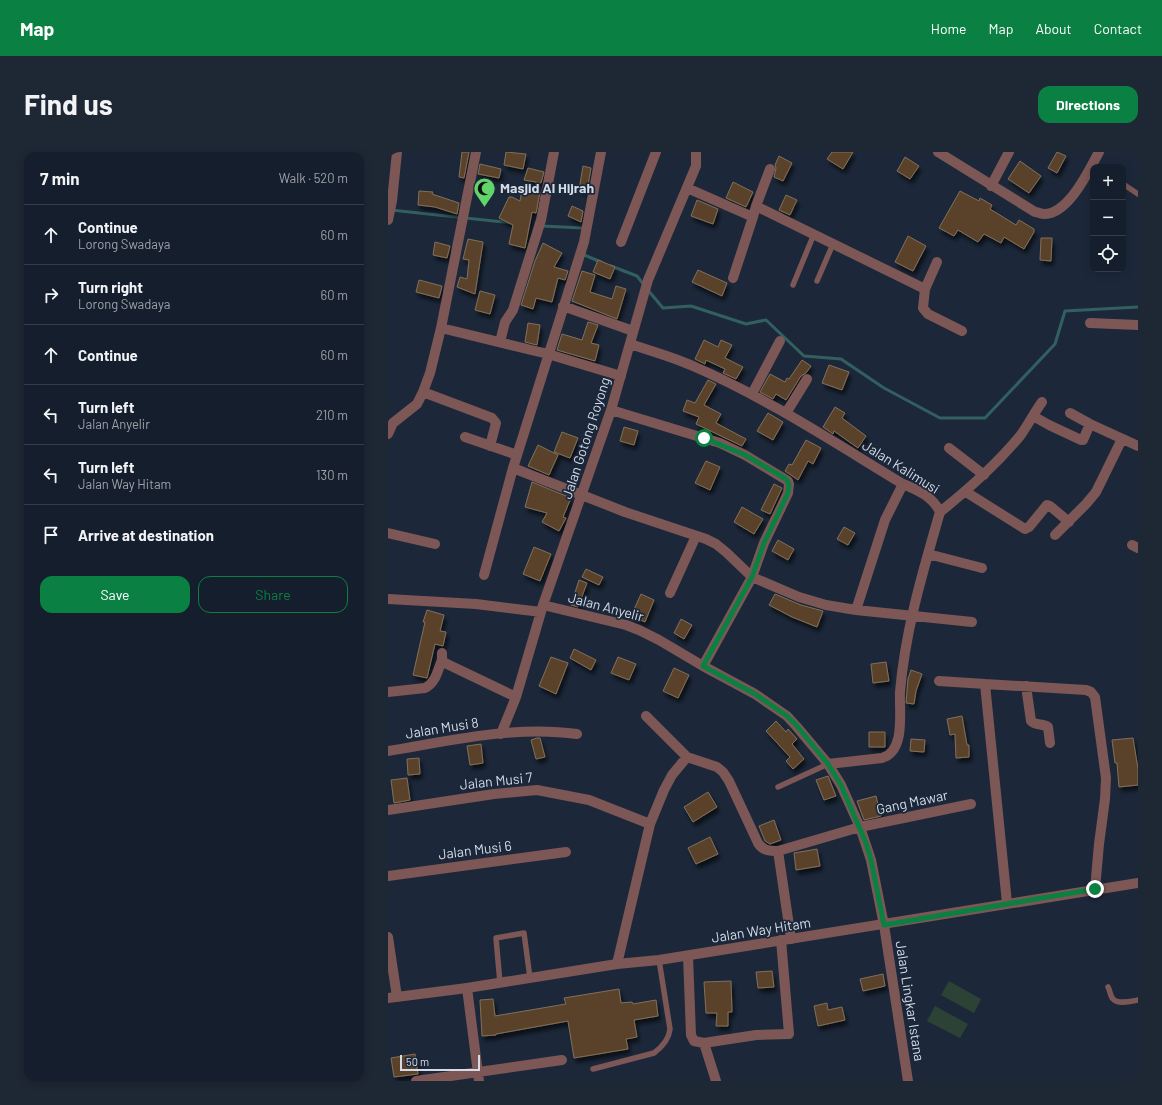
<!DOCTYPE html>
<html lang="en">
<head>
<meta charset="utf-8">
<style>
	body { margin:0; font-family:Barlow,sans-serif; background:#1e2734; color:#f1f3f6 }
	.controls { position:absolute; right:12px; top:12px; display:grid; overflow:hidden; border-radius:8px; box-shadow:0 2px 10px #0003 }
	.controls button { width:36px; height:36px; display:grid; place-items:center; padding:0; border:0; border-bottom:1px solid #343c48; background:#151e2c; color:#f1f3f6; font:20px sans-serif }
	.scale { position:absolute; left:12px; bottom:10px; width:80px; box-sizing:border-box; padding-left:4px; border:2px solid #d3dce8; border-top:0; font-size:11px; line-height:14px; white-space:nowrap; color:#d3dce8; -webkit-text-stroke:3px #1c283a; paint-order:stroke }
	.stop { position:absolute; width:12px; height:12px; margin:-9px; border:3px solid #0b8043; border-radius:50%; background:#fff }
	.stop.end { background:#0b8043; border-color:#fff; box-shadow:0 1px 4px #0008 }
	.list { margin:0; padding:0; list-style:none }
	h2 { display:flex; justify-content:space-between; align-items:center; height:52px; margin:0; padding:0 16px; font-size:17px }
	h2 small { font-size:13px; font-weight:400; color:#9da2a9 }
	.list li { display:grid; grid-template-columns:26px 1fr auto; gap:12px; align-items:center; box-sizing:border-box; height:60px; padding:0 16px; border-top:1px solid #343c48 }
	.list b { display:block; font-size:15px; white-space:nowrap }
	.list p { margin:0; font-size:13px; white-space:nowrap; color:#9da2a9 }
	.list em { font-size:13px; font-style:normal; color:#9da2a9 }
	.actions { display:flex; gap:8px; padding:12px 16px }
	.actions a { flex:1; padding:9px 0; border:1px solid #0b8043; border-radius:12px; text-align:center; font-size:14px; color:#0b8043 }
	.actions .main { background:#0b8043; color:#fff }
	.icon { flex:none; width:22px; height:22px; fill:none; stroke:currentColor; stroke-width:2; stroke-linecap:round; stroke-linejoin:round }
	.map { position:relative; flex:none; width:750px; height:929px; overflow:hidden; border-radius:12px }
	header { display:flex; align-items:center; gap:24px; box-sizing:border-box; height:56px; padding:0 20px; background:#0b8043; color:#fff }
	header strong { font-size:19px }
	nav { display:flex; gap:22px; margin-inline-start:auto; font-size:14px }
	.intro { display:flex; align-items:center; justify-content:space-between; box-sizing:border-box; height:96px; padding:0 24px }
	h1 { margin:0; font-size:28px }
	.button { padding:10px 18px; border-radius:12px; background:#0b8043; color:#fff; font-size:14px; font-weight:700 }
	main { display:flex; gap:24px; padding:0 24px }
	aside { flex:1; background:#151e2c; border-radius:12px; box-shadow:0 2px 10px #0003 }
	.map>svg:first-child { display:block }
	.green { fill:#2c4234 }
	.lines { fill:none; stroke-linecap:round; stroke-linejoin:round }
	.stream { stroke:#326060; stroke-width:3 }
	.building { fill:#5a4329; stroke:#816f5b; filter:url(#shadow) }
	.service { stroke:#7c5755; stroke-width:5.5 }
	.minor { stroke:#7c5755; stroke-width:10 }
	.tertiary { stroke:#7c5755; stroke-width:10 }
	.route { stroke:#0b8043; stroke-width:5 }
	.labels { text-anchor:middle; stroke-width:3.5; stroke-linejoin:round; paint-order:stroke }
	.poi-label { font-size:14px; font-weight:bold; fill:#d3dce8; stroke:#1c283a; text-anchor:start }
	.street-label { font-size:14px; fill:#d3dce8; stroke:#1c283a }
</style>
</head>
<body>
<header>
<strong>Map</strong>
<nav><a>Home</a><a>Map</a><a>About</a><a>Contact</a></nav>
</header>
<div class="intro"><h1>Find us</h1><a class="button">Directions</a></div>
<main>
<aside>
<h2>7 min<small>Walk · 520 m</small></h2>
<ul class="list">
<li><svg class="icon" aria-label="ahead" viewBox="0 0 24 24"><path d="M12 20V5M6 11l6-6 6 6"/></svg><div><b>Continue</b><p>Lorong Swadaya</p></div><em>60 m</em></li>
<li><svg class="icon" aria-label="right" viewBox="0 0 24 24"><path d="M7 20v-9h11M14 6l5 5-5 5"/></svg><div><b>Turn right</b><p>Lorong Swadaya</p></div><em>60 m</em></li>
<li><svg class="icon" aria-label="ahead" viewBox="0 0 24 24"><path d="M12 20V5M6 11l6-6 6 6"/></svg><div><b>Continue</b></div><em>60 m</em></li>
<li><svg class="icon" aria-label="left" viewBox="0 0 24 24"><path d="M17 20v-9H6M10 6l-5 5 5 5"/></svg><div><b>Turn left</b><p>Jalan Anyelir</p></div><em>210 m</em></li>
<li><svg class="icon" aria-label="left" viewBox="0 0 24 24"><path d="M17 20v-9H6M10 6l-5 5 5 5"/></svg><div><b>Turn left</b><p>Jalan Way Hitam</p></div><em>130 m</em></li>
<li><svg class="icon" aria-label="arrive" viewBox="0 0 24 24"><path d="M6 21V4h12l-3 4 3 4H6"/></svg><div><b>Arrive at destination</b></div></li>
</ul>
<div class="actions"><a class="main">Save</a><a>Share</a></div>
</aside>
<div class="map">
<svg width="750" height="929" viewBox="0 0 750 929">
	<defs>
		<filter id="shadow"><feDropShadow dx="2.5" dy="4.5" stdDeviation="2" flood-color="#0009"/></filter>
	</defs>
	<rect width="100%" height="100%" fill="#1c283a"/>
	<!-- green -->
	<path class="green" d="M561,829L593,847L586,861L553,843Z
		M547,854L580,872L572,886L539,869Z"/>
	<g class="lines">
		<!-- stream -->
		<path class="stream" d="M3,58L125,71
			M154,74L195,76V77
			M194,102L213,110
			M223,114L249,124L256,133
			M259,137L275,156L303,154L358,172L378,168L416,204L453,207L496,236L552,266H597L667,192L677,159L750,155"/>
	</g>
	<!-- building -->
	<path class="building" d="M74,0H81L76,26L71,25Z
		M118,0L138,2L135,17L116,13Z
		M444,0H465L455,17L439,7Z
		M669,0L678,4L669,21L660,16Z
		M391,4L404,11L395,29L386,25L388,16L387,13Z
		M517,5L531,14L522,27L509,19Z
		M632,9L653,24L641,41L620,27Z
		M92,12L113,17L111,26L90,22Z
		M195,14L203,16L199,39L191,38Z
		M140,16L156,20L153,31L136,28Z
		M345,30L365,40L358,55L338,46Z
		M135,33L152,40L148,61L144,60L137,96L121,92L125,73L111,66L121,45H124L132,49Z
		M31,39L45,40L44,42L71,51L69,62L47,55L30,53Z
		M572,39L591,49L592,46L604,53L602,57L628,73L631,68L646,77V80L636,97L616,85L613,91L596,82L590,90L570,78L566,84L551,76Z
		M398,43L409,48L402,63L391,58Z
		M309,48L330,57L325,72L303,64Z
		M184,54L195,59L193,70L180,64Z
		M520,84L538,94L525,119L507,110Z
		M653,86H664L663,109L652,108Z
		M80,87L95,90L87,142L69,135L72,125L79,127L81,108L75,107Z
		M47,90L62,94L59,106L45,103Z
		M155,91L174,101L166,115L180,119L177,128L170,126L164,150L148,146L145,157L133,153L147,109Z
		M210,108L227,115L222,127L205,120Z
		M310,118L339,131L334,144L304,130Z
		M194,119L207,123L202,140L224,147L228,134L238,137L229,167L184,149Z
		M31,128L54,134L51,146L28,140Z
		M92,139L107,143L102,162L87,158Z
		M200,170L210,173L203,191L211,193L207,209L169,198L174,182L194,188Z
		M140,171L152,173L149,193L137,190Z
		M316,188L330,195L333,188L344,193L337,206L355,215L348,227L335,221L337,217L318,208L317,212L307,207Z
		M414,208L423,214L418,221L413,224L398,248L388,242L385,247L372,240L382,222L397,230L399,226L401,227Z
		M441,213L461,220L454,238L434,231Z
		M320,228L328,232L316,253L333,262L328,271L358,287L354,294L308,272L311,265L295,259L299,248L307,251Z
		M447,255L457,261L454,266L478,284L470,296L446,279L445,282L435,275Z
		M380,261L395,270L385,288L369,279Z
		M236,275L250,279L246,293L232,289Z
		M174,280L190,286L182,306L166,300Z
		M418,288L433,296L425,312L420,309L410,328L397,319L401,312L404,313Z
		M150,293L170,303L161,323L140,314Z
		M318,309L332,315L322,338L307,331Z
		M144,330L183,346L175,365L178,366L171,379L154,370L159,361L137,355Z
		M386,332L394,336L382,362L373,358Z
		M354,355L375,367L366,382L346,370Z
		M456,375L467,381L460,393L449,387Z
		M390,388L406,397L400,408L384,399Z
		M146,395L163,402L152,429L135,422Z
		M198,417L215,425L211,433L194,425Z
		M191,428L199,431L190,455L183,453Z
		M253,442L266,448L257,470L243,464Z
		M387,442L413,453L435,459L429,475L404,465L381,453Z
		M39,458L56,463L52,479L58,480L55,494L47,492L39,526L25,523L37,470H35Z
		M293,467L304,473L296,487L286,481Z
		M186,497L208,508L203,518L182,506Z
		M163,505L180,511L168,542L151,534Z
		M230,505L248,512L241,528L223,521Z
		M498,510L501,529L485,531L483,512Z
		M286,516L301,523L290,546L275,539Z
		M523,518L534,522L528,539L526,552L518,551L520,527Z
		M574,564L579,593H581V605L568,606L567,582L562,583L559,567Z
		M388,569L398,580L400,577L409,587L404,592L416,607L405,617L398,609L402,605L378,579Z
		M481,580H497V595H481Z
		M149,586H152L157,605L148,607L143,588Z
		M745,586L750,617V633L731,635L729,611H727L724,588Z
		M523,587L537,588L536,600L522,599Z
		M93,592L95,611L82,613L79,594Z
		M31,606L32,622L20,623L19,607Z
		M440,624L448,644L436,648L428,628Z
		M19,626L22,648L6,651L3,628Z
		M320,640L329,655L305,670L296,655Z
		M488,644L493,664L476,668L469,649Z
		M386,668L393,688L382,692L377,689L371,674Z
		M322,685L330,702L308,712L300,696Z
		M429,697L432,714L408,718L406,701Z
		M384,819L386,835L370,836L368,820Z
		M495,822L497,834L475,839L472,827Z
		M343,829L344,860H340V874H328L329,861H318L316,830Z
		M231,837L233,851L244,850L245,852L268,848L270,864L246,868L249,885L238,887L240,897L186,906L180,869L108,882V883L94,884L92,848L105,847L107,864L178,852L176,846Z
		M439,851L440,858L454,855L457,868L430,874L426,854Z
		M27,902L30,922L6,925L3,906Z"/>
	<g class="lines">
		<!-- service -->
		<path class="service" d="M735,32L750,42
			M429,129L445,92
			M405,133L426,82
			M390,635L440,612
			M112,831L108,786L136,781L142,826
			M720,835C722,838 722,844 725,847C730,853 744,849 750,848
			M205,917L266,901C274,895 281,887 282,877L271,808"/>
		<!-- minor -->
		<path class="minor" d="M550,0L647,60C650,60 653,62 656,62C681,62 701,18 711,0
			M603,34L621,0
			M299,36L365,65L368,54L537,137
			M368,54L382,17
			M0,68L4,49L9,0
			M233,90L268,0
			M549,110L537,137L535,156L540,162L574,179
			M345,126L365,65
			M175,154L245,179
			M702,171L750,173
			M53,176L160,202L233,224
			M112,190L117,170L125,158L153,68L166,0
			M242,192C263,199 285,205 305,214C379,246 447,291 515,332C530,338 545,345 552,360C535,419 517,479 512,540C511,560 518,599 494,606L440,612
			M35,240L104,266L108,271L102,294
			M364,242L392,189
			M223,258L332,291L357,303L400,329L401,332L400,341L376,391L364,425L315,514
			M398,261L419,227
			M682,261L702,272L750,294
			M645,264L661,273L693,288H695L702,272
			M0,282L5,271L29,252L35,240L42,221L53,176L88,0
			M77,285L129,303
			M561,296L596,323
			M125,316L237,360L318,387L328,392L339,401L364,425L411,445L438,453L468,458L584,470
			M578,340L637,377L641,375L659,353L662,354L681,370
			M552,360C581,337 608,313 632,284C640,273 646,261 654,250
			M0,381L47,392
			M667,383L698,352L708,340L734,287
			M744,393L750,396
			M540,402L594,416
			M96,423L125,316L196,90L213,0
			M282,441L308,384
			M0,447L88,452L153,460
			M155,453L238,473L251,478L271,488L315,514L367,542L399,564L409,575L440,612L453,633L472,675L483,708L496,773L520,929
			M468,458L497,368L515,332
			M54,501V508L57,511L128,545
			M551,529L597,532
			M638,534L643,569C648,574 655,571 660,575L662,591
			M0,540L37,536C48,531 50,517 54,508
			M258,564L299,605
			M113,582L128,545L155,453L223,258L260,128L308,14V0
			M0,599C62,589 127,573 189,582
			M0,658L106,642L149,638L201,648L262,672
			M390,699L403,787
			M0,724L178,700
			M619,751L597,532L698,538L703,540L707,545L718,626L717,647L711,692L707,737
			M0,785L9,845
			M300,804L303,883L306,889L316,891L328,929
			M229,812L262,672L276,638L284,623L299,605L329,615L335,620L341,629L370,691C375,699 382,699 390,699L472,675L583,652
			M79,836L91,929
			M316,891L368,883L401,882L393,788
			M28,929L174,908"/>
		<!-- tertiary -->
		<path class="tertiary" d="M0,846L79,836L229,812L271,808L750,731"/>
	</g>
	<g class="lines">
		<!-- route -->
		<path class="route" d="M316,286L357,303L398,327L401,332L400,341L376,391L364,425L315,514L367,542L399,564L409,574L440,612L453,633L478,691L483,708L496,773L707,737"/>
	</g>
	<!-- icons -->
	<defs>
		<symbol id="mosque-pin" viewBox="-11 -11 22 30"><path d="M0 17L-7.5 6A9.5 9.5 0 1 1 7.5 6Z" fill="#61d56a" stroke="#1c283a"/><path d="M3.5-4.9A6 6 0 1 0 3.5 4.9A5 5 0 1 1 3.5-4.9Z" fill="#111"/></symbol>
	</defs>
	<g fill-rule="evenodd">
		<use href="#mosque-pin" x="84" y="24" width="25" height="34"/>
	</g>
	<g class="labels">
		<!-- poi labels -->
		<g class="poi-label">
			<text x="112" y="41">Masjid Al Hijrah</text>
		</g>
		<!-- street labels -->
		<g class="street-label">
			<text transform="translate(198 286) rotate(-72)" y="5">Jalan Gotong Royong</text>
			<text transform="translate(513 315) rotate(32)" y="5">Jalan Kalimusi</text>
			<text transform="translate(218 455) rotate(15)" y="5">Jalan Anyelir</text>
			<text transform="translate(54 576) rotate(-9)" y="5">Jalan Musi 8</text>
			<text transform="translate(108 629) rotate(-6)" y="5">Jalan Musi 7</text>
			<text transform="translate(524 650) rotate(-12)" y="5">Gang Mawar</text>
			<text transform="translate(87 698) rotate(-7)" y="5">Jalan Musi 6</text>
			<text transform="translate(373 778) rotate(-9)" y="5">Jalan Way Hitam</text>
			<text transform="translate(522 849) rotate(81)" y="5">Jalan Lingkar Istana</text>
		</g>
	</g>
</svg>
<div class="controls">
<button>+</button>
<button>−</button>
<button><svg class="icon" aria-label="locate" viewBox="0 0 24 24"><circle cx="12" cy="12" r="6"/><path d="M12 2v4M12 18v4M2 12h4M18 12h4"/></svg></button>
</div>
<div class="scale">50 m</div>
<div class="stop" style="left:316px;top:286px"></div>
<div class="stop end" style="left:707px;top:737px"></div>
</div>
</main>
</body>
</html>
